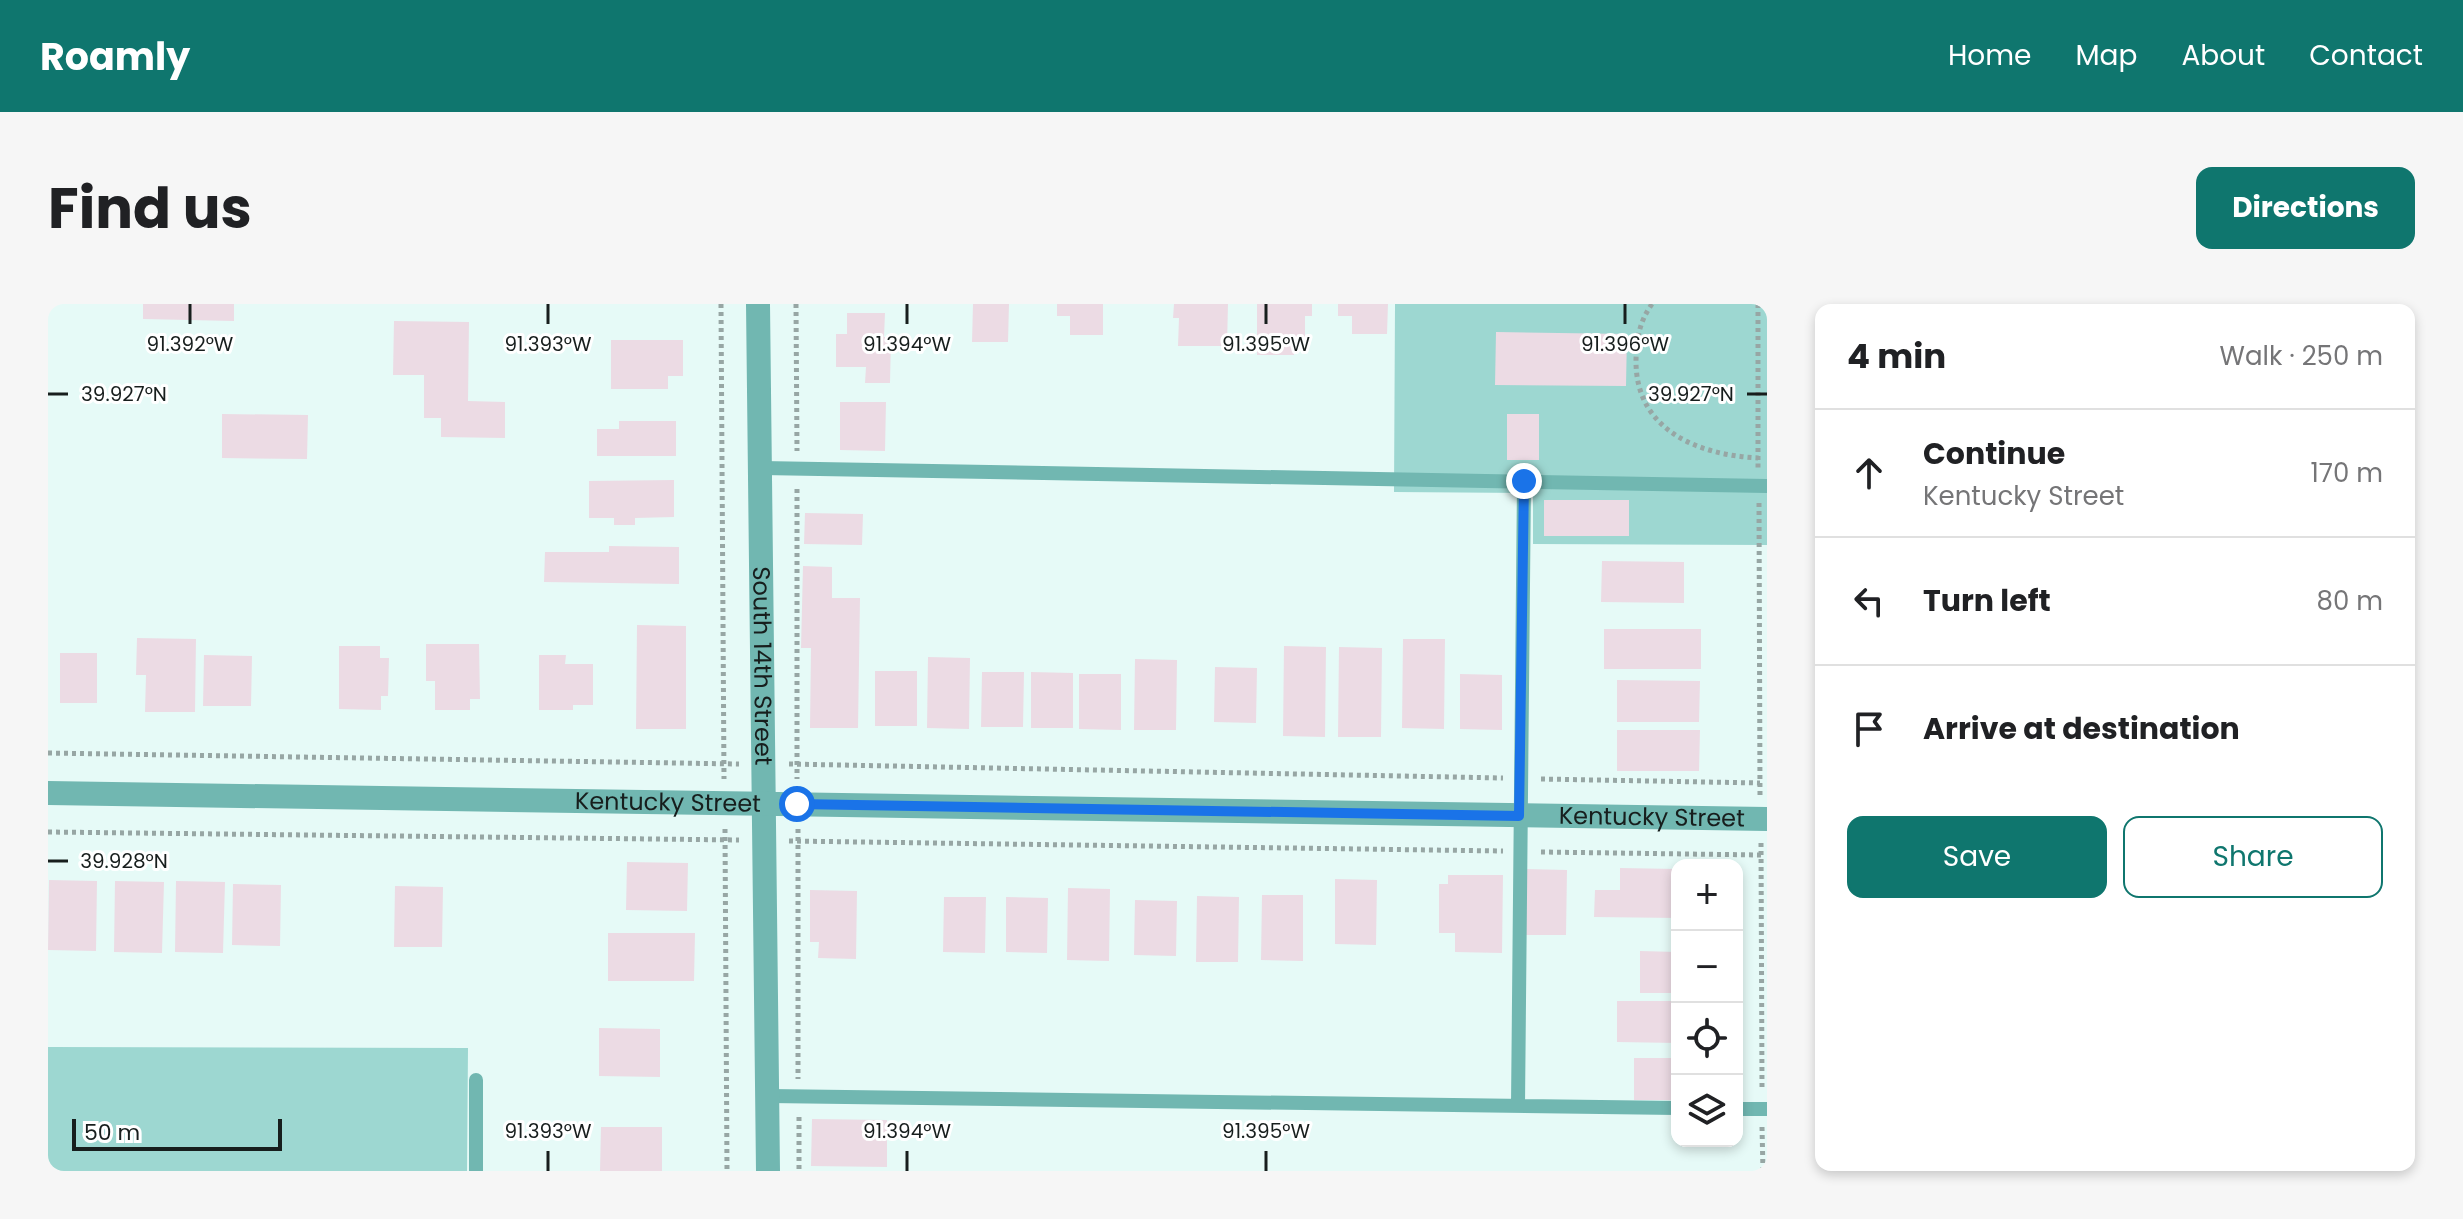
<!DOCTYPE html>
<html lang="en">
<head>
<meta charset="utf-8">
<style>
	body { margin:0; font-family:Poppins,sans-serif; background:#f6f6f6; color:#202124 }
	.controls { position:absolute; right:24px; bottom:24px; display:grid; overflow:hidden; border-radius:16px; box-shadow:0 4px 12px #0003 }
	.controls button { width:72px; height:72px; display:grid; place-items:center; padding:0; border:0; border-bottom:2px solid #e0e0e0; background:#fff; color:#202124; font:40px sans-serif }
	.scale { position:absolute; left:24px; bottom:20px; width:210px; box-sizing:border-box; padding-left:8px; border:4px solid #171e1d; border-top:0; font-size:22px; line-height:28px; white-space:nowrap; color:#171e1d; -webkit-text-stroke:6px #fff; paint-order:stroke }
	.stop { position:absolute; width:24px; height:24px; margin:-18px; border:6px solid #1a73e8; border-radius:50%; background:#fff }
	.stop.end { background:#1a73e8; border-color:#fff; box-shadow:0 2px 8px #0008 }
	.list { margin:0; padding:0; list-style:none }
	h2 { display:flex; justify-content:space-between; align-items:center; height:104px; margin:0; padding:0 32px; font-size:34px }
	h2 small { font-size:26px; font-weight:400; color:#757577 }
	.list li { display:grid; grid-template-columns:52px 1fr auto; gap:24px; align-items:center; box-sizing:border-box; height:128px; padding:0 32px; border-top:2px solid #e0e0e0 }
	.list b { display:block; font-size:30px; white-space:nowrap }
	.list p { margin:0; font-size:26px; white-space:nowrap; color:#757577 }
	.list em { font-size:26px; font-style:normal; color:#757577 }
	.actions { display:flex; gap:16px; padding:24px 32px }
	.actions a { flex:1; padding:18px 0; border:2px solid #0f766e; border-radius:16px; text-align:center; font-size:28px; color:#0f766e }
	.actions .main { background:#0f766e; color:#fff }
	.icon { flex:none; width:44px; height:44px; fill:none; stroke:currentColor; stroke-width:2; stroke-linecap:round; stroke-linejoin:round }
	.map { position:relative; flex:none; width:1719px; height:867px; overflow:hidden; border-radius:16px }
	header { display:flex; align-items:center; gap:48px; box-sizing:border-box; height:112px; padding:0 40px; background:#0f766e; color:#fff }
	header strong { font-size:38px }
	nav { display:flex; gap:44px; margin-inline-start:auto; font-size:28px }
	.intro { display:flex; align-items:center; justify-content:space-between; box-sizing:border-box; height:192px; padding:0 48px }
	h1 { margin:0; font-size:56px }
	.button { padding:20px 36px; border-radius:16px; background:#0f766e; color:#fff; font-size:28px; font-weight:700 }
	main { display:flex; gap:48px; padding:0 48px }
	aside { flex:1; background:#fff; border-radius:16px; box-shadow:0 4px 12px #0003 }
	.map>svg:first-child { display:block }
	.green { fill:#9dd7d1 }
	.building { fill:#ecdbe4 }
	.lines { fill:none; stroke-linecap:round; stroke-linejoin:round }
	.path { stroke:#97a6a4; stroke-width:5; stroke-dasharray:4 4; stroke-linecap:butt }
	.service { stroke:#71b7b1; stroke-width:14 }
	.minor { stroke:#71b7b1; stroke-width:24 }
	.route { stroke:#1a73e8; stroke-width:10 }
	.ticks { fill:none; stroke:#171e1d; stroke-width:3 }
	.labels { text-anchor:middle; stroke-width:6; stroke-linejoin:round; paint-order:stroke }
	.street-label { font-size:24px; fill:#171e1d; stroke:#fff }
	.ticks-label { font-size:20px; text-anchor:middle; fill:#171e1d; stroke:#fff; stroke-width:6; stroke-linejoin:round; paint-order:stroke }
</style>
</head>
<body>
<header>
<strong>Roamly</strong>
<nav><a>Home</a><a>Map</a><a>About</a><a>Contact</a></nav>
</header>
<div class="intro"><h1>Find us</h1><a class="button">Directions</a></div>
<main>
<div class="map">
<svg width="1719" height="867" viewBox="0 0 1719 867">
	<rect width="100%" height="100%" fill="#e6faf7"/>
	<!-- green -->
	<path class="green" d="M1347,0H1719V241L1485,240V189L1346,188Z
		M0,743L420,744L419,867H0Z"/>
	<!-- building -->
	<path class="building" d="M95,0H186V17L95,15Z
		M925,0H961L960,38H924Z
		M1009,0H1055V31H1022V12H1009Z
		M1126,0H1180L1179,42H1130L1131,14H1125Z
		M1209,0H1264V12H1257V33H1246V51H1209Z
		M1290,0H1340L1339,30H1304V12H1290Z
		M799,9H837L836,33H843L842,79H817L818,63H788V30H799Z
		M346,17L421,18L420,97L457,98V134L393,133V114H376V71H345Z
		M1448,28L1579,30L1578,82L1447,81Z
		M563,36H635V72H620V85H563Z
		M792,98H838L837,147L792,146Z
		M174,110L260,111L259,155L174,154Z
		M1459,110H1491V156H1459Z
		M571,117H628V152H549V125H571Z
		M626,176V213L587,214V221H566V214H541V177Z
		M1496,196H1581V232H1496Z
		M757,209L815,210L814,241L756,240Z
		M561,242L631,243V280L496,278L497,248H561Z
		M1554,257L1636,258V299L1553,298Z
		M755,262L784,263V294H812L810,424H762L763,344H753Z
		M589,321L638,322V425H588Z
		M1556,325H1653V365H1556Z
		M89,334L148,335L147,408H97L98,371H88Z
		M1355,335H1397L1396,425L1354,424Z
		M378,340H431L432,395H422V406H387V377H378Z
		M291,342H332V354H341L340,392H333V406L291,405Z
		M1236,342L1278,343L1277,433L1235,432Z
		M1291,343L1334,344L1333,433H1290Z
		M12,349H49V399H12Z
		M156,351L204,352L203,402H155Z
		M491,351H518L517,360H545V401H525V406H491Z
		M880,353L922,354L921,425L879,424Z
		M1087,355L1129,356L1128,426H1086Z
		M1167,363L1209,364L1208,419L1166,418Z
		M827,367H869V422H827Z
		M934,368H976L975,423H933Z
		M983,368L1025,369V424H983Z
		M1031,370H1073V426L1031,425Z
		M1412,370L1454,371V426L1412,425Z
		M1569,376L1652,377L1651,418H1569Z
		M1569,426H1652L1651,467H1569Z
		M579,558L640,559L639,607L578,606Z
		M1572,564L1629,565V614L1546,613L1547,586H1572Z
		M1477,565L1519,566L1518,631H1476Z
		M1400,571H1455L1454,649L1407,648V629H1391V580H1400Z
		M1287,575L1329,576L1328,641L1287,640Z
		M1,576L49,577L48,647L0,646Z
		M67,577L116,578L114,649L66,648Z
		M128,577L177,578L175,649L127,648Z
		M185,580L233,581L232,642L184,641Z
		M347,582L395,583L394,643H346Z
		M1020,584L1062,585L1061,657L1019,656Z
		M762,586L809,587L808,655L770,654L771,638H762Z
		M1214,591H1255V657L1213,656Z
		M1149,592L1191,593L1190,658H1148Z
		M896,593H938L937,649L895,648Z
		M958,593L1000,594L999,649L958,648Z
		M1087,596L1129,597L1128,652L1086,651Z
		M560,629H647L646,677H560Z
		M1592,647L1629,648V689H1592Z
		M1569,697H1629V739L1569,738Z
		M551,724L612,725V773L551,772Z
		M1586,754H1629V796H1586Z
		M764,815L839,816V863L763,862Z
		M553,823H614V867H552Z"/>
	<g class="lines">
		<!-- path -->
		<path class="path" d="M673,0L676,475
			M748,0L749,147
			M1604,0C1591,18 1588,37 1588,59C1589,127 1651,151 1710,154V165
			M1710,0V156
			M749,185V475
			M1711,199L1712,493
			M0,449L691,460
			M741,460L1455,474
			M1493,475L1712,479
			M677,525L679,867
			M750,525V775
			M0,528L691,536
			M741,537L1455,547
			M1713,539L1714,785
			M1493,548L1713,551
			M751,813V867
			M1714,823L1715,867"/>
		<!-- service -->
		<path class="service" d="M712,164L1719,182
			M428,776V867
			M721,792L1629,804
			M1470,802L1476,177
			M1689,805H1719"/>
		<!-- minor -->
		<g class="minor">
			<path id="s1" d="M710,0L720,867"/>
			<path id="s2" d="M0,489L1719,515"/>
		</g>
	</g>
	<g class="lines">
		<!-- route -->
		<path class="route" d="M749,500L1471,512L1476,177"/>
	</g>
	<!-- ticks -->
	<path class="ticks" d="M142,0V20M500,0V20M859,0V20M1218,0V20M1577,0V20M0,90H20M1699,90H1719M0,557H20M500,847V867M859,847V867M1218,847V867"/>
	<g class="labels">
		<!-- street labels -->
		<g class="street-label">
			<text dy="8" stroke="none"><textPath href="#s1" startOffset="362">South 14th Street</textPath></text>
			<text dy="8" stroke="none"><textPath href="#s2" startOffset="620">Kentucky Street</textPath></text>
			<text dy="8" stroke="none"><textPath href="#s2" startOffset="1604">Kentucky Street</textPath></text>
		</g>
	</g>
	<g class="ticks-label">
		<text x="142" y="47">91.392°W</text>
		<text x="500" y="47">91.393°W</text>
		<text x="859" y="47">91.394°W</text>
		<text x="1218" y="47">91.395°W</text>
		<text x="1577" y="47">91.396°W</text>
		<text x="1643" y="97">39.927°N</text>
		<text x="76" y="97">39.927°N</text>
		<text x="76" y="564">39.928°N</text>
		<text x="500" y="834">91.393°W</text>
		<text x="859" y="834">91.394°W</text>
		<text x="1218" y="834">91.395°W</text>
	</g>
</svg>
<div class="controls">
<button>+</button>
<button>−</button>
<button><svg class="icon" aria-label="locate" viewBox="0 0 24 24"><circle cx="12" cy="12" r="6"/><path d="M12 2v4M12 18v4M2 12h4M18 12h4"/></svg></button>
<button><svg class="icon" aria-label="layers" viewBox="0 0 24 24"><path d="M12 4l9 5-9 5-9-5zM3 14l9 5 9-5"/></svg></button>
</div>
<div class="scale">50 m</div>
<div class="stop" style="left:749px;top:500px"></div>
<div class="stop end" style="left:1476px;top:177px"></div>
</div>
<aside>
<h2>4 min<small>Walk · 250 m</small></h2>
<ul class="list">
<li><svg class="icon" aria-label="ahead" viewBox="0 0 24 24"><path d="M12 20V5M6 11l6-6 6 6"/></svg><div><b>Continue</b><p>Kentucky Street</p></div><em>170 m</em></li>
<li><svg class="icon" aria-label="left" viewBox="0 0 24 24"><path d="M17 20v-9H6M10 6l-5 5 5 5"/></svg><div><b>Turn left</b></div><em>80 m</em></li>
<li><svg class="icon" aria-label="arrive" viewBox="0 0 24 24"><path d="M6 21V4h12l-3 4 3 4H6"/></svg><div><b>Arrive at destination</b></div></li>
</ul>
<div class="actions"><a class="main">Save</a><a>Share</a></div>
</aside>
</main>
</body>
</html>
